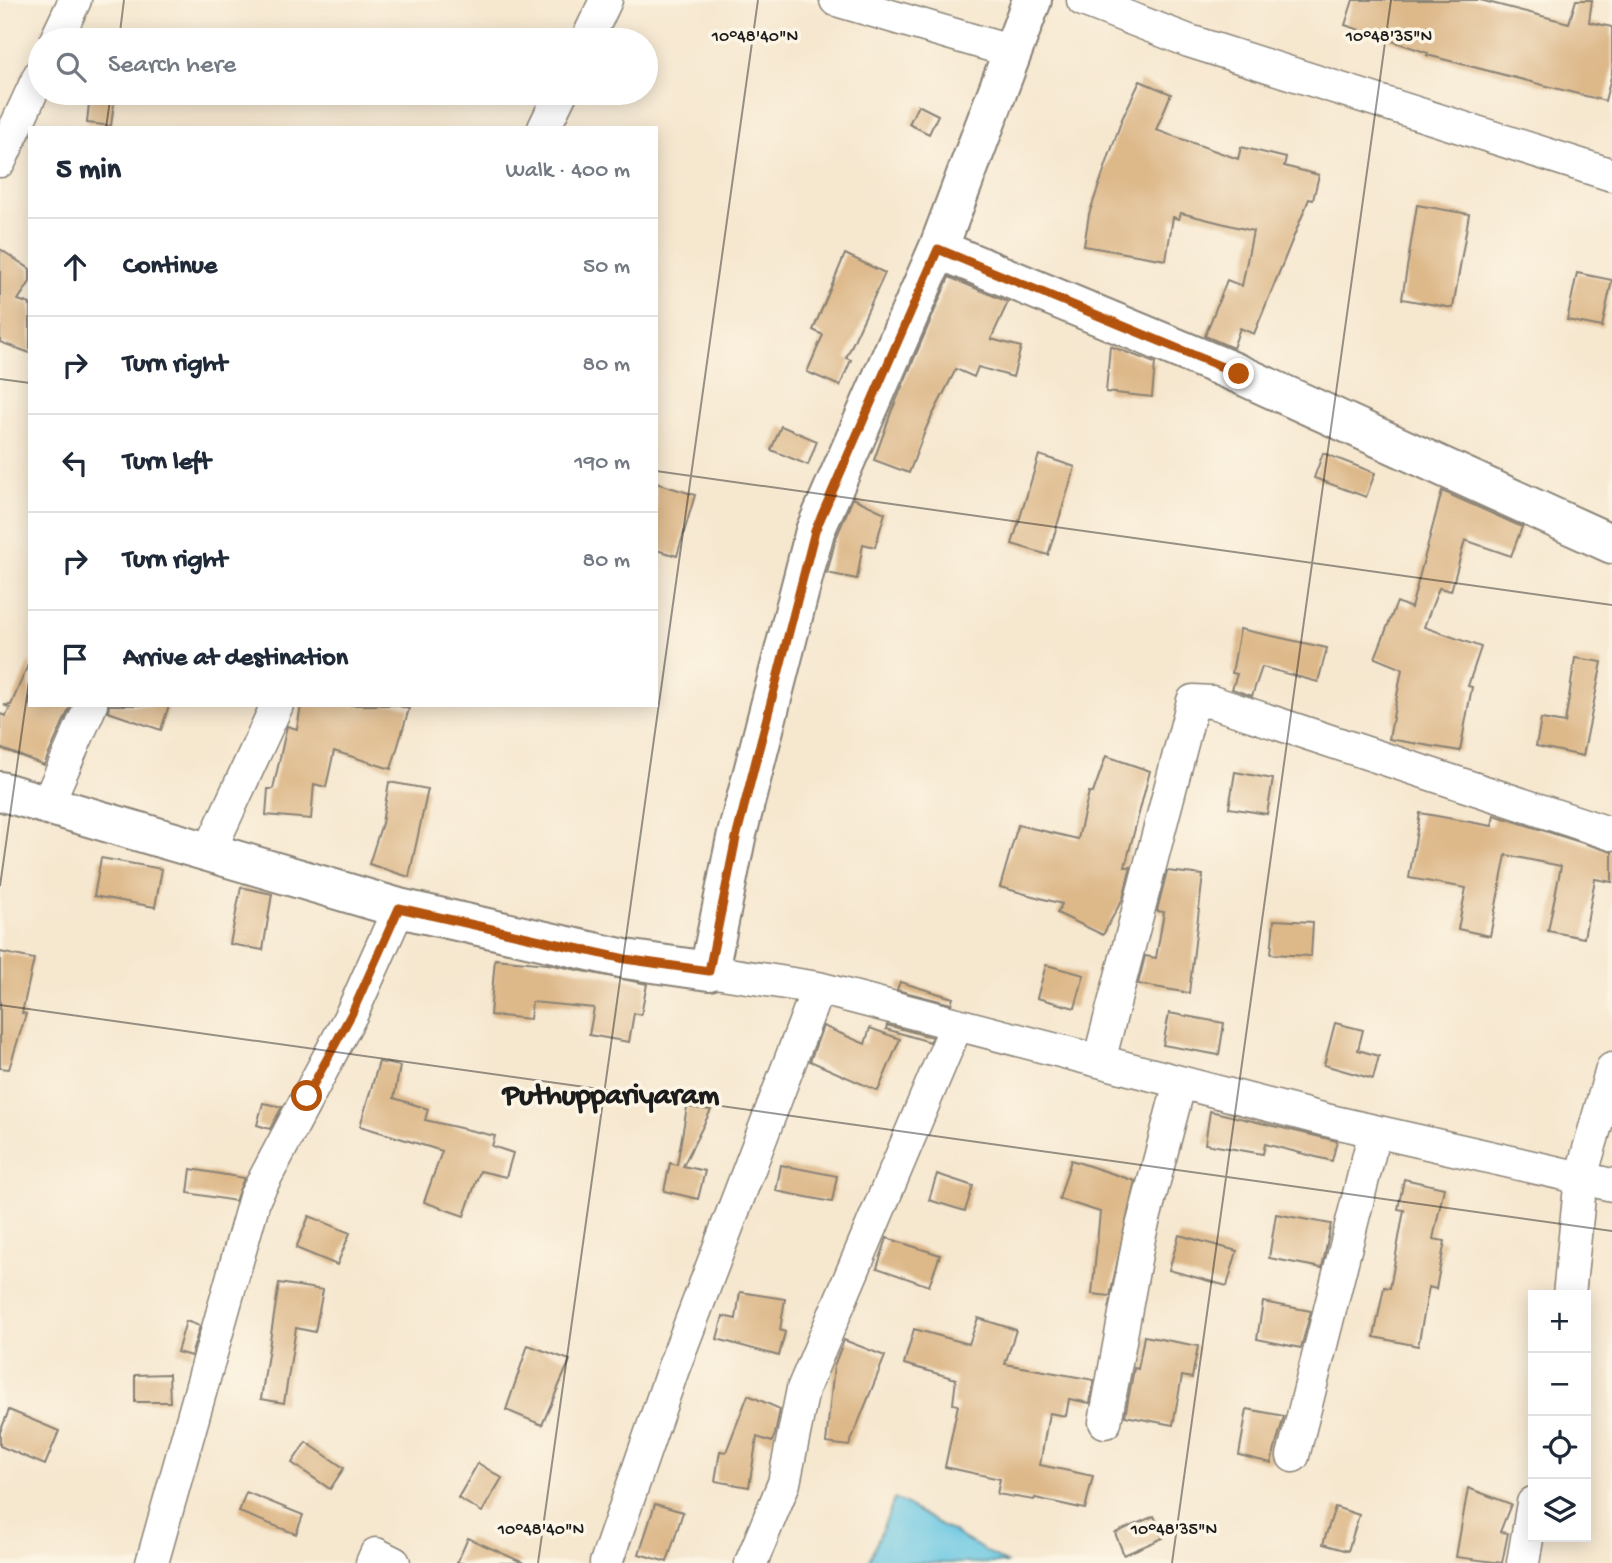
<!DOCTYPE html>
<html lang="en">
<head>
<meta charset="utf-8">
<style>
	body { margin:0; font-family:"Gochi Hand",sans-serif; background:#f2f2f3; color:#1f2937 }
	.controls { position:absolute; right:21px; bottom:21px; display:grid; overflow:hidden; border-radius:0px; box-shadow:0 4px 18px #0003 }
	.controls button { width:63px; height:63px; display:grid; place-items:center; padding:0; border:0; border-bottom:2px solid #e0e1e3; background:#fff; color:#1f2937; font:35px sans-serif }
	.stop { position:absolute; width:21px; height:21px; margin:-16px; border:5px solid #b45309; border-radius:50%; background:#fff }
	.stop.end { background:#b45309; border-color:#fff; box-shadow:0 2px 7px #0008 }
	.list { margin:0; padding:0; list-style:none }
	h2 { display:flex; justify-content:space-between; align-items:center; height:91px; margin:0; padding:0 28px; font-size:30px }
	h2 small { font-size:23px; font-weight:400; color:#747a83 }
	.list li { display:grid; grid-template-columns:46px 1fr auto; gap:21px; align-items:center; box-sizing:border-box; height:98px; padding:0 28px; border-top:2px solid #e0e1e3 }
	.list b { display:block; font-size:26px; white-space:nowrap }
	.list em { font-size:23px; font-style:normal; color:#747a83 }
	.icon { flex:none; width:38px; height:38px; fill:none; stroke:currentColor; stroke-width:2; stroke-linecap:round; stroke-linejoin:round }
	.map { position:relative; flex:none; width:1612px; height:1563px; overflow:hidden }
	.search { position:absolute; background:#fff; box-shadow:0 4px 18px #0003; left:28px; top:28px; width:630px; height:77px; display:flex; align-items:center; gap:18px; box-sizing:border-box; padding:0 24px; border-radius:38px; color:#747a83; font-size:26px }
	.panel { position:absolute; background:#fff; box-shadow:0 4px 18px #0003; left:28px; top:126px; width:630px; height:581px; border-radius:0px }
	.map>svg:first-child { display:block }
	.water { fill:#65c6e3; stroke:#407180; stroke-width:2 }
	.building { fill:#ddb889 }
	.lines { fill:none; stroke-linecap:round; stroke-linejoin:round }
	.street-casing { stroke:#898276; stroke-width:35 }
	.secondary-casing { stroke:#898276; stroke-width:42 }
	.street { stroke:#fff; stroke-width:32 }
	.secondary { stroke:#fff; stroke-width:38 }
	.route { stroke:#b45309; stroke-width:9 }
	.ticks { fill:none; stroke:#1c1c1c; stroke-width:2; stroke-opacity:0.45 }
	.labels { text-anchor:middle; stroke-width:7; stroke-linejoin:round; paint-order:stroke }
	.district-label { font-size:30px; font-weight:bold; fill:#1c1c1c; stroke:#fcf5e5 }
	.ticks-label { font-size:18px; text-anchor:middle; fill:#1c1c1c; stroke:#fcf5e5; stroke-width:7; stroke-linejoin:round; paint-order:stroke }
</style>
</head>
<body>
<div class="map">
<svg width="1612" height="1563" viewBox="0 0 1612 1563">
	<rect width="100%" height="100%" fill="#fcf5e5"/>
	<filter id="ink" filterUnits="userSpaceOnUse"><feTurbulence type="fractalNoise" baseFrequency=".0143" numOctaves="2"/><feDisplacementMap in="SourceGraphic" scale="14" xChannelSelector="R" yChannelSelector="G"/><feConvolveMatrix kernelMatrix="1 2 1 2 8 2 1 2 1" color-interpolation-filters="sRGB"/></filter>
	<filter id="wash" filterUnits="userSpaceOnUse"><feTurbulence type="fractalNoise" baseFrequency=".00686" numOctaves="4" result="noise"/><feDisplacementMap in="SourceGraphic" scale="28" xChannelSelector="R" yChannelSelector="G"/><feGaussianBlur stdDeviation="1.57" result="paint"/><feColorMatrix in="noise" values="0 0 0 0 0 0 0 0 0 0 0 0 0 0 0 0 0 1.4 0 .05"/><feComposite in="paint" operator="in"/></filter>
	<g filter="url(#wash)">
		<rect width="100%" height="100%" fill="#f6e7cf"/>
		<!-- water -->
		<path class="water" d="M895,1498L1006,1563H868Z"/>
		<g id="blocks">
			<!-- building -->
			<path class="building" d="M1353,0H1480L1569,23L1576,0H1592L1589,22L1612,27V73L1605,101L1427,55L1428,53L1345,25Z
				M1140,81L1171,94L1156,130L1238,159L1241,147L1286,158L1284,166L1319,175L1313,200L1309,199L1254,334L1240,328L1233,348L1205,336L1227,280L1242,286L1253,231L1181,213L1179,219L1173,217L1166,260L1084,246L1089,214L1122,119Z
				M90,93L115,95L111,126L87,123Z
				M918,105L938,115L929,134L909,124Z
				M1417,205L1469,214L1453,308L1402,299Z
				M0,249L30,269V282L18,300L30,304V353L0,342Z
				M845,254L885,273L846,358L851,360L840,386L807,372L823,335L813,330Z
				M1577,273L1612,280L1602,327L1567,320Z
				M949,277L1008,302L991,339L1021,347L1013,377L978,367L974,377L956,369L927,426L909,473L874,460L892,410Z
				M1110,346L1155,363L1152,397L1106,392Z
				M781,426L817,441L808,465L771,450Z
				M1323,453L1375,473L1366,497L1314,478Z
				M1039,455L1075,467L1048,555L1012,544Z
				M656,483L695,495L677,556L656,550Z
				M1442,491L1522,527L1511,556L1465,540L1451,591L1439,588L1424,627L1481,647L1468,686L1472,687L1460,751L1389,739L1402,669L1375,658L1397,602L1411,608Z
				M853,498L885,513L875,547L863,544L857,579L827,573L836,538Z
				M1240,629L1327,648L1318,682L1262,667L1252,696L1232,689L1237,674L1232,673Z
				M1575,658L1602,662L1583,756L1536,746L1541,719L1565,723Z
				M30,660V705H71L44,765L0,748V714L6,716L10,708L4,705H11Z
				M109,705H169L161,730L108,712Z
				M301,705H397L409,709L391,769L334,751L326,787L314,784L311,819L266,815L268,789H273L287,726L297,729Z
				M1106,756L1150,771L1125,867H1131L1123,898L1103,935L1057,913L1062,904L1000,887L1018,825L1078,839L1089,792L1093,793Z
				M1235,772L1273,779L1267,814L1229,808Z
				M389,782L428,789L409,877L369,864L382,823Z
				M1420,813L1492,826L1494,815L1612,852V882L1595,879L1584,938L1548,931L1561,866L1506,855L1490,936L1458,929L1466,888L1409,878Z
				M101,858L162,869L155,907L94,896Z
				M1167,871L1203,875L1189,993L1138,984L1145,956L1156,958L1164,912L1157,911Z
				M241,887L272,894L263,950L230,944Z
				M1274,920L1313,922L1311,956L1271,954Z
				M0,952L34,959L22,1013L26,1014L9,1069L0,1068Z
				M495,959L548,964L647,984L641,1015L634,1013L629,1042L589,1035L594,1008L532,1002L530,1019L490,1015Z
				M1046,965L1084,975L1075,1008L1037,998Z
				M900,982L953,998L951,1004L897,990Z
				M1169,1013L1224,1023L1219,1055L1163,1045Z
				M1335,1023L1363,1030L1358,1050L1379,1056L1373,1079L1324,1065Z
				M887,1025L932,1037L930,1042L886,1029Z
				M823,1026L865,1044L870,1028L900,1039L878,1091L810,1061Z
				M379,1062L400,1066L394,1098L428,1109L425,1120L495,1136L492,1146L513,1153L506,1177L480,1171L464,1216L424,1202L442,1151L360,1126Z
				M263,1103L282,1107L270,1129L257,1125Z
				M687,1107L711,1110L683,1166L705,1171L698,1199L664,1191L670,1163L677,1165Z
				M1210,1111L1337,1141L1332,1161L1265,1144L1263,1154L1205,1144Z
				M1071,1160L1135,1181L1110,1296L1092,1294L1100,1212L1059,1199Z
				M781,1165L837,1176L832,1202L776,1191Z
				M191,1169L244,1178L235,1201L188,1193Z
				M937,1174L973,1186L965,1211L929,1200Z
				M1404,1179L1444,1188L1433,1239L1445,1241L1436,1289L1429,1287L1418,1346L1374,1337L1384,1287L1390,1288L1404,1210L1398,1209Z
				M1276,1214L1331,1224L1322,1268L1269,1258Z
				M309,1216L350,1233L337,1265L296,1248Z
				M1179,1235L1237,1251L1227,1286L1169,1270Z
				M887,1238L940,1255L929,1286L877,1268Z
				M279,1283L323,1290L315,1332L296,1328L284,1403L261,1399Z
				M740,1292L785,1299L780,1330L785,1332L779,1356L717,1339L723,1316L736,1319Z
				M1263,1302L1311,1311L1301,1348L1257,1339Z
				M978,1318L1016,1330L1005,1364L1094,1380L1090,1403L1069,1399L1066,1416L1049,1413L1040,1465L1093,1476L1085,1509L1035,1498L1034,1500L997,1494L1000,1479L945,1467L958,1405L953,1404L956,1379L904,1364L914,1329L969,1344Z
				M186,1321L200,1326L191,1356L177,1352Z
				M1144,1336L1198,1346L1192,1378L1182,1376L1173,1425L1125,1416L1134,1368L1138,1369Z
				M844,1340L885,1356L849,1446L826,1443L834,1366Z
				M528,1345L570,1360L542,1425L506,1410Z
				M169,1374L170,1402H135V1375Z
				M748,1395L780,1409L775,1434L772,1442L757,1437L749,1487L715,1481L720,1451L726,1452Z
				M1247,1409L1284,1416L1271,1463L1239,1455Z
				M9,1410L59,1431L45,1465L0,1446V1432Z
				M306,1442L344,1468L330,1489L292,1463Z
				M478,1463L502,1478L482,1512L458,1498Z
				M1468,1488L1511,1504L1500,1532L1508,1533L1502,1563L1456,1557Z
				M246,1492L303,1515L296,1534L239,1512Z
				M655,1504L683,1512L667,1562L639,1554Z
				M1335,1507L1359,1515L1348,1551L1323,1544Z
				M1154,1516L1163,1538L1124,1555L1115,1533Z
				M468,1538L524,1563H457Z"/>
		</g>
	</g>
	<g filter="url(#ink)">
		<use href="#blocks" fill-opacity="0" stroke="#898276" stroke-width="2"/>
		<g class="lines">
			<defs>
				<path id="street" d="M836,0L1013,52
					M1083,0L1189,41L1612,175
					M56,40L75,0
					M587,40L606,0
					M544,128L561,93
					M0,161L40,74
					M47,805L91,705
					M209,852L277,705
					M709,971L818,988L1326,1120L1612,1185
					M1099,1061L1193,701L1212,702L1612,834
					M1569,1295L1581,1177L1612,1069
					M1105,1422L1139,1238L1180,1082
					M1293,1456L1375,1131
					M152,1563L255,1197L352,1013L399,908
					M372,1563L376,1554L394,1563
					M606,1563L673,1369L818,988
					M751,1563L784,1483L803,1389L957,1024
					M1523,1563L1533,1503"/>
				<path id="secondary" d="M938,249L1032,0
					M0,791L399,908L625,959L709,971L736,838L815,531L938,249L1239,374L1612,544"/>
			</defs>
			<!-- street casing -->
			<use href="#street" class="street-casing"/>
			<!-- secondary casing -->
			<use href="#secondary" class="secondary-casing"/>
			<!-- street -->
			<use href="#street" class="street"/>
			<!-- secondary -->
			<use href="#secondary" class="secondary"/>
		</g>
	</g>
	<g class="lines" filter="url(#ink)">
		<!-- route -->
		<path class="route" d="M307,1096L352,1013L399,908L625,959L709,971L736,838L815,531L938,249L1239,374"/>
	</g>
	<!-- ticks -->
	<path class="ticks" d="M119,40L124,0M106,128L111,93M0,379L30,383M656,471L1612,605M0,886L30,674M0,1005L1612,1231M538,1563L758,0M1172,1563L1391,0"/>
	<g class="labels">
		<!-- district labels -->
		<g class="district-label">
			<text x="611" y="1103">Puthuppariyaram</text>
		</g>
	</g>
	<g class="ticks-label">
		<text x="755" y="41">10°48'40"N</text>
		<text x="1389" y="41">10°48'35"N</text>
		<text x="541" y="1534">10°48'40"N</text>
		<text x="1174" y="1534">10°48'35"N</text>
	</g>
</svg>
<div class="controls">
<button>+</button>
<button>−</button>
<button><svg class="icon" aria-label="locate" viewBox="0 0 24 24"><circle cx="12" cy="12" r="6"/><path d="M12 2v4M12 18v4M2 12h4M18 12h4"/></svg></button>
<button><svg class="icon" aria-label="layers" viewBox="0 0 24 24"><path d="M12 4l9 5-9 5-9-5zM3 14l9 5 9-5"/></svg></button>
</div>
<div class="stop" style="left:307px;top:1096px"></div>
<div class="stop end" style="left:1239px;top:374px"></div>
<div class="search"><svg class="icon" aria-label="search" viewBox="0 0 24 24"><circle cx="10" cy="10" r="6"/><path d="M15 15l6 6"/></svg>Search here</div>
<section class="panel">
<h2>5 min<small>Walk · 400 m</small></h2>
<ul class="list">
<li><svg class="icon" aria-label="ahead" viewBox="0 0 24 24"><path d="M12 20V5M6 11l6-6 6 6"/></svg><div><b>Continue</b></div><em>50 m</em></li>
<li><svg class="icon" aria-label="right" viewBox="0 0 24 24"><path d="M7 20v-9h11M14 6l5 5-5 5"/></svg><div><b>Turn right</b></div><em>80 m</em></li>
<li><svg class="icon" aria-label="left" viewBox="0 0 24 24"><path d="M17 20v-9H6M10 6l-5 5 5 5"/></svg><div><b>Turn left</b></div><em>190 m</em></li>
<li><svg class="icon" aria-label="right" viewBox="0 0 24 24"><path d="M7 20v-9h11M14 6l5 5-5 5"/></svg><div><b>Turn right</b></div><em>80 m</em></li>
<li><svg class="icon" aria-label="arrive" viewBox="0 0 24 24"><path d="M6 21V4h12l-3 4 3 4H6"/></svg><div><b>Arrive at destination</b></div></li>
</ul>
</section>
</div>
</body>
</html>
